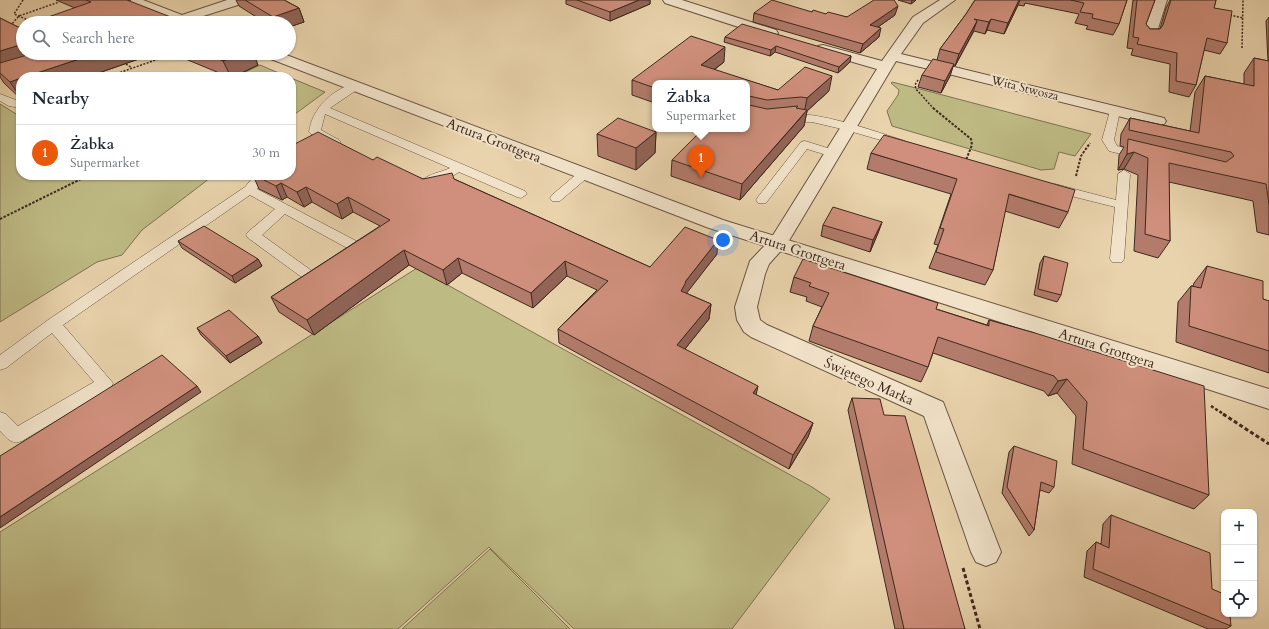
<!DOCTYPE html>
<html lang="en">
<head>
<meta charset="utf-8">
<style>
	body { margin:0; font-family:Cardo,serif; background:#f6f6f7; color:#1f2937 }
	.controls { position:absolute; right:12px; bottom:12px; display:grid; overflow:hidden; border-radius:8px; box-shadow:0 1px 3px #0004 }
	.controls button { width:36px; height:36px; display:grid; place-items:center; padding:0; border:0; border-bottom:1px solid #e0e1e3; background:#fff; color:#1f2937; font:20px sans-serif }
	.you { position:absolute; left:723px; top:240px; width:14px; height:14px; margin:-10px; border:3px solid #fff; border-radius:50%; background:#1a73e8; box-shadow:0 0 0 6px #1a73e833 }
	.badge { display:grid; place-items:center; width:26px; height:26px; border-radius:50%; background:#ea580c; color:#fff; font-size:13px; font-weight:700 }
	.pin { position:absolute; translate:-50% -33px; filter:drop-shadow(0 1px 2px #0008) }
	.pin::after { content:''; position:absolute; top:21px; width:14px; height:12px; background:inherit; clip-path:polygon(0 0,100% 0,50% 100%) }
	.popup { position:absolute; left:652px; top:80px; width:98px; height:52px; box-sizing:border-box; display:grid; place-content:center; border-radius:8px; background:#fff; filter:drop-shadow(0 1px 3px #0005); font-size:13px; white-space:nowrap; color:#747a83 }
	.popup b { font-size:15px; color:#1f2937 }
	.popup::after { content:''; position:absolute; left:50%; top:100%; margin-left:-8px; border:8px solid transparent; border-top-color:#fff }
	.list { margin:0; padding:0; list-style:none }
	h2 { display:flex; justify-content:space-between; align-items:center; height:52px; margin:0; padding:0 16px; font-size:17px }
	h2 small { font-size:13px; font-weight:400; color:#747a83 }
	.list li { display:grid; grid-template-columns:26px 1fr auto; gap:12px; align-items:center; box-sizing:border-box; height:56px; padding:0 16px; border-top:1px solid #e0e1e3 }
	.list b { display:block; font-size:15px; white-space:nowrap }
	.list p { margin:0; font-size:13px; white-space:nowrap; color:#747a83 }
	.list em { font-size:13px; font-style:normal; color:#747a83 }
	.icon { flex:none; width:22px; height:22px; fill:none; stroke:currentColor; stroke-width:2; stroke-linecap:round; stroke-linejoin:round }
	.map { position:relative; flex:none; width:1269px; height:629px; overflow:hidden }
	.search { position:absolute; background:#fff; box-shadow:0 1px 3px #0004; left:16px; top:16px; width:280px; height:44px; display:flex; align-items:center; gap:10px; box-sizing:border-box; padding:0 14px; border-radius:22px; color:#747a83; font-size:15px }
	.panel { position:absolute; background:#fff; box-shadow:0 1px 3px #0004; left:16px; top:72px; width:280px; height:108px; border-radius:16px }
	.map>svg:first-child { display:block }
	.green { fill:#beba84; stroke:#7e7250 }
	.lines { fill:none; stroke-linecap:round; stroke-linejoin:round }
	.service-casing { stroke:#695441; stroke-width:1 }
	.minor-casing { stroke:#695441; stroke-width:2 }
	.tertiary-casing { stroke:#695441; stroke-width:2 }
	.path-far3 { stroke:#3e291d; stroke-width:1.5; stroke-dasharray:2 1.5; stroke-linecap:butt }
	.path-far2 { stroke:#3e291d; stroke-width:2; stroke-dasharray:2.5 1.5; stroke-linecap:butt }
	.path-far1 { stroke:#3e291d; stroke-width:2.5; stroke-dasharray:3 2; stroke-linecap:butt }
	.path { stroke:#3e291d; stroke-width:3; stroke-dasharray:4 2.5; stroke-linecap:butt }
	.service { fill:#f1e2c9; fill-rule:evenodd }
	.minor { fill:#f1e2c9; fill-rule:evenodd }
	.tertiary { fill:#f1e2c9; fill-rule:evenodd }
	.wall { fill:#b27b6b; stroke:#3e291d }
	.shaded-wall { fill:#916457; stroke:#3e291d }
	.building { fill:#cf8f7c; stroke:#3e291d }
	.labels { text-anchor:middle; stroke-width:4; stroke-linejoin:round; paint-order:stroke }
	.far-street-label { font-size:12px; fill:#3e291d; stroke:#f1e2c9 }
	.street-label { font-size:14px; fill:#3e291d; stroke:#f1e2c9 }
</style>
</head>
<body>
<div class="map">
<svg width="1269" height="629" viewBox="0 0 1269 629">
	<rect width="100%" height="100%" fill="#e9d3ac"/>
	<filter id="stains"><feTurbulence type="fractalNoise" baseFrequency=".005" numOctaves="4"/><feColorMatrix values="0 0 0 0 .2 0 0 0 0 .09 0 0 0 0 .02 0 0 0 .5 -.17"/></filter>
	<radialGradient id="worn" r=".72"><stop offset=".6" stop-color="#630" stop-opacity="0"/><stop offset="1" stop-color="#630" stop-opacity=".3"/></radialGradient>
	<!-- green -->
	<path class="green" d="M260,65L288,77H235Z
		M291,78L325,92L291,117Z
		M892,82L916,88L1091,134L1075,156L1059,152L1054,169L1041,170L892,126L887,111L898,95L899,90L891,83Z
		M0,104L21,117V175H214L142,230L122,255L97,262L0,322Z
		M417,268L812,487L830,499L732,629H574L489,547L398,629H0V532Z
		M490,549L570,629H402Z"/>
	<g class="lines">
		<defs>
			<path id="service" d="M354,84L358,85L359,87L358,89L330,108L525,191L527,194L521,198L517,197L459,172C450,178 436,185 425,183L423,180C428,174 442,172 450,168L325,114L321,130L339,140L341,142L339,144H331L311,134L309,132C312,109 332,89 354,84Z
				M0,94L21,102V108L9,106L0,101Z
				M1115,108L1120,111L1114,140L1117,146L1145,153L1147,155L1145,157L1141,159L1109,151L1102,140L1110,111Z
				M747,113C766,117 784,112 803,114C838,118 871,130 905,141L907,143L901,146L846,130L812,122L754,121L747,119Z
				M805,141L837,151L839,153L833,157L807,149L766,203H758L756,200L758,197L801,142Z
				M1124,170L1130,174L1124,259L1122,262H1112L1110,259L1115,207L1051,191L1049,188L1055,184L1116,200L1118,174Z
				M583,171L587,172L589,175L587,178L560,201H552L550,198L552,195L579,172Z
				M255,175H268L257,189L362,244L364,247C359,255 349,262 340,259L338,256L347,248L285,214L262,235L312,271L323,265L328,267L330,270C325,278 316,284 307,281L248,238L246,235L248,232L275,209L250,195L63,325L113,383L111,388L22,441C11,445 7,438 0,431V412L6,414L18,426L94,382L52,333L6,368L0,370V355L48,320L245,187Z"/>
			<path id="minor" d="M663,0H682L776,30L778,33L776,36H766L665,3Z
				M940,0H955L923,23L901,54L1164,118L1166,121L1164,124L1158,126L896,61L787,244L769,264L765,274L757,307L760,320L767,325L943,402L1001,552L996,562L986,566L976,562L971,552L924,416L751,337L744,332L737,320L735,307L750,261L770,240L877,69L818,52L816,49L818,46L823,45L882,61L913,17Z
				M1155,0H1167L1156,35L1154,38H1144L1142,35Z"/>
			<path id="tertiary" d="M126,0H143L182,15L227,0H246L244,3L194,19L195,23H162L169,19L128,3Z
				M261,53H281L723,220L1269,389V409L709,228L263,56Z"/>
		</defs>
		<!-- service casing -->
		<use href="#service" class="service-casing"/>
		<!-- minor casing -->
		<use href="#minor" class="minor-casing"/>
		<!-- tertiary casing -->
		<use href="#tertiary" class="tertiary-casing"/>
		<!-- path-far3 -->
		<path class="path-far3" d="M23,0L14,14L35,23
			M1230,15L1243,18
			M10,26L19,16L59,2
			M1242,48L1243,0
			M126,64L132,68
			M107,77L167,56L169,53
			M918,80L915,85L916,89L934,109"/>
		<!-- path-far2 -->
		<path class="path-far2" d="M933,108L971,139L972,145L966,160
			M1076,176L1081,156L1090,143
			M0,219L89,175"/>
		<!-- path-far1 -->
		<path class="path-far1" d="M1211,406L1225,415"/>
		<!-- path -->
		<path class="path" d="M1223,414L1269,444
			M963,568L980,629"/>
		<!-- service -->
		<use href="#service" class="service"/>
		<!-- minor -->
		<use href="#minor" class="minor"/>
		<!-- tertiary -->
		<use href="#tertiary" class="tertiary"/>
	</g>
	<!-- wall -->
	<path class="wall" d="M56,0H131L75,8Z
		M236,0H284L299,8L304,22L289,27V23H266L239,6Z
		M566,0H650V4L610,21L566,4Z
		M898,0H916L911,4Z
		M975,0H1127L1119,24L1113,35L1086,29L1088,26L1075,23L1079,14L1025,3L1024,6L1018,5L1004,34L987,30L985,34L974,31L955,66L953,65L950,76L941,93L918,87L922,75L937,60L940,49L966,14Z
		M1133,0H1155L1146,24L1150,29H1160L1166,8L1170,0H1216L1214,8L1227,43L1220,54L1204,50L1196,85L1189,97L1169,92L1170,64L1131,55L1133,49L1127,48Z
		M812,12L847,17L895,15L878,27L879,37L860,53L753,22L754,13Z
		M1269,17V235L1257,232L1253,201L1169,182L1170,241L1158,258L1134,251L1138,175L1124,169L1118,170L1119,155L1124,147L1120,146L1121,134L1130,118L1190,131L1195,92L1205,76L1244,84V73L1254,58L1268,61L1266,21Z
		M0,18L18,27L23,53H156L87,77H21V99L4,83L0,77Z
		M725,37L851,56L850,62L838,73L775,52L770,56L724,42Z
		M171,53H253L258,65L233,77H229Z
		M724,62L714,70L778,90L829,91L807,111L804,126L740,200L671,176L672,160L747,129V83H655V103L632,95V80Z
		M656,132L655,153L636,170L598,156L597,134Z
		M871,153L1068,212L1059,228L1005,211L993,270L985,285L929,268L938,245L934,244L951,194L867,169Z
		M373,160L423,179H454L650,267L717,254L686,293L711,304L709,319L685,349L756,395L813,423L808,437L789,469L559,343L558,329L597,290L567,276L533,308L462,273L447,285L409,265L314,335L279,312L271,297L380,226L353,212L342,219L312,202L304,207L287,197L282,200L259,189L253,175H291Z
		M882,222L878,233L870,252L821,236L823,225Z
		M178,241L258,259L262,266L235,283L182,248Z
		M1044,256L1061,295L1057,302L1034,295L1040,263Z
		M1207,266L1263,299L1269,301V373L1176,342L1178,302L1191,286H1193L1194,283Z
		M794,277L936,309L987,325L989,320L1035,333L1209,495L1194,509L1072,464L1076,416L1057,393L1048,396L1044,391L933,353L928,367L921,382L809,341L813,326L822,307L806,301L807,297L790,292Z
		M197,328L258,336L262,343L230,363L201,335Z
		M852,398L884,415L965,629H895L848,410Z
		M1014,446L1054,487L1049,493L1040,490L1034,530L1029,536L1002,493L1009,452Z
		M1111,515L1212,589L1231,626L1226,629H1208L1084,577L1087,551L1096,542L1101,544L1103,524Z"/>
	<!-- shaded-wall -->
	<path class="shaded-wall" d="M639,0H650V4L610,21V12Z
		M912,0H916L911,4Z
		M1019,0H1020L1018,5L1004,34L1008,23Z
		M898,6L895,15L868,34L870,25Z
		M299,8L304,22L289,27V23H276L273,17Z
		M991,19L987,30L985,34L989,22Z
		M977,21L973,32L955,66L959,54Z
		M881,28L879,37L860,53L863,44Z
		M23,44V53H60L0,72V51Z
		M776,46L775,52L770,56L771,50Z
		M725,47L724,62L700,80L701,65Z
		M97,53H156L87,77H25Z
		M240,53H253L258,65L233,77H231L223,61Z
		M851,56L850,62L838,73L839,67Z
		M954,64L950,76L941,93L945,81Z
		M832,76L829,91L807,111L804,126L740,200L742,184L804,114L807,98Z
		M21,78V98L10,82Z
		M656,132L655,153L636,170V148Z
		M1134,152L1124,169L1118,170L1127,154Z
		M281,183L287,197L282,200L276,186Z
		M306,187L312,202L304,207L297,192Z
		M348,197L353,212L342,219L337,204Z
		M882,222L878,233L870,252L873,240Z
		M718,240L717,254L686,294L681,291L685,282Z
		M404,250L409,265L314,335L307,320Z
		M458,258L462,273L447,285L443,270Z
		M258,259L262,266L235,283L232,276Z
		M565,261L567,276L533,308L531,293Z
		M711,304L709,319L676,360L677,345Z
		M258,336L262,343L230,363L226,356Z
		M1067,379L1057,393L1048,396L1058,381Z
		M197,386L201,392L0,528V517Z
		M758,386L755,400L753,393Z
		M813,423L808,437L789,469L793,455Z"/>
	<!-- building -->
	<path class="building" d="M86,0H127L186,23H31L91,2Z
		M245,0H284L299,8L273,17Z
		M577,0H639L610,12Z
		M772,0L812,12L813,10L826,14L828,12L847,17L874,0H894L898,6L870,25L881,28L863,44L754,13Z
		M975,0H1019L1008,23L991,19L989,22L974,19L977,21L959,54L940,49L966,14Z
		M1071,0H1127L1119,24L1092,18L1093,14L1080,12L1084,3Z
		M1137,0H1155L1146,24L1150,29H1160L1163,25L1171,0H1216L1214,8L1232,11L1227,43L1207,38L1196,85L1176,81L1177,53L1137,44L1139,38L1133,37Z
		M0,18L18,27L23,26V44L0,51Z
		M742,24L851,56L839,67L776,46L771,50L725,37Z
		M691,36L725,47L701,65L778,90L805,67L832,76L807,98L801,97L767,100L749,96L747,98L749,105L767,109L798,106L796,108L807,110L742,184L672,160L703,129H747V83H655V88L632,80Z
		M34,53H97L25,77H21V78L10,82L0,73V63Z
		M205,53H240L223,61Z
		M1254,58L1269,61V204L1266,184L1169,163L1170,241L1145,234L1148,158L1134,152L1127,154L1128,139L1226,162L1234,156L1231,152L1129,130L1130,118L1199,133L1205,76L1254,86Z
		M933,59L954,64L945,81L922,75Z
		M618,118L656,132L636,148L597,134Z
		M318,132L373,160L377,157L423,179L452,173L454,179L650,267L685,227L718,240L685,282H686L681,291L711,304L677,345L758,386L753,393L813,423L793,455L558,329L608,281L565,261L531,293L458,258L443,270L404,250L307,320L271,297L390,220L348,197L337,204L306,187L297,192L281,183L276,186L254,175H291V146Z
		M884,135L1075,190L1068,212L1009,194L993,270L936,252L944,229L940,228L957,179L871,153Z
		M833,207L882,222L873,240L823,225Z
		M204,226L258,259L232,276L178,241Z
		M1044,256L1068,263L1061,295L1038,289Z
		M803,259L938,303L936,309L989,326V320L1035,333L1204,386L1209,495L1083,449L1087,402L1067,379L1058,381L1054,376L938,337L928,367L813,326L829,293L809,286L811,283L794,277Z
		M1207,266L1263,281V299L1269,301V351L1189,326L1191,286L1201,288Z
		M229,310L258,336L226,356L197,328Z
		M162,355L197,386L0,517V456Z
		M852,398L880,399L884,415L905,416L965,629H904Z
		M1014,446L1057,461L1054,487L1041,482L1034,530L1007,487Z
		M1111,515L1210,553L1212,589L1224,594V614H1230L1231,626L1093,569L1096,542L1109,548Z"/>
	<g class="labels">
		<!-- far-street labels -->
		<g class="far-street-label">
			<text transform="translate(1025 88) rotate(14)" y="4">Wita Stwosza</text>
		</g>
		<!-- street labels -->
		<g class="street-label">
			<text transform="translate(494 140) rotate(21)" y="5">Artura Grottgera</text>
			<text transform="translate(798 250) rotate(18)" y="5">Artura Grottgera</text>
			<text transform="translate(1107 348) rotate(18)" y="5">Artura Grottgera</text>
			<text transform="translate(869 381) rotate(24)" y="5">Świętego Marka</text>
		</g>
	</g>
	<rect width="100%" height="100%" filter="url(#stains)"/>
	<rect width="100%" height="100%" fill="url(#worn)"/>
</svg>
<div class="controls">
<button>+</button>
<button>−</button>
<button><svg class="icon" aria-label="locate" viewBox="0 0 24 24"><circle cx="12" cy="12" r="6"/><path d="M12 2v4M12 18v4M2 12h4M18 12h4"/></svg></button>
</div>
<div class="you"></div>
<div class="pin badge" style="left:701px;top:178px">1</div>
<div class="popup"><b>Żabka</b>Supermarket</div>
<div class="search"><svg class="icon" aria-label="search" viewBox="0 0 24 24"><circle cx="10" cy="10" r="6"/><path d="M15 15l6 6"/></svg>Search here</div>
<section class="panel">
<h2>Nearby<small></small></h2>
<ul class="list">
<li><span class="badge">1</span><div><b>Żabka</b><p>Supermarket</p></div><em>30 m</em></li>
</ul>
</section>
</div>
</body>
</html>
